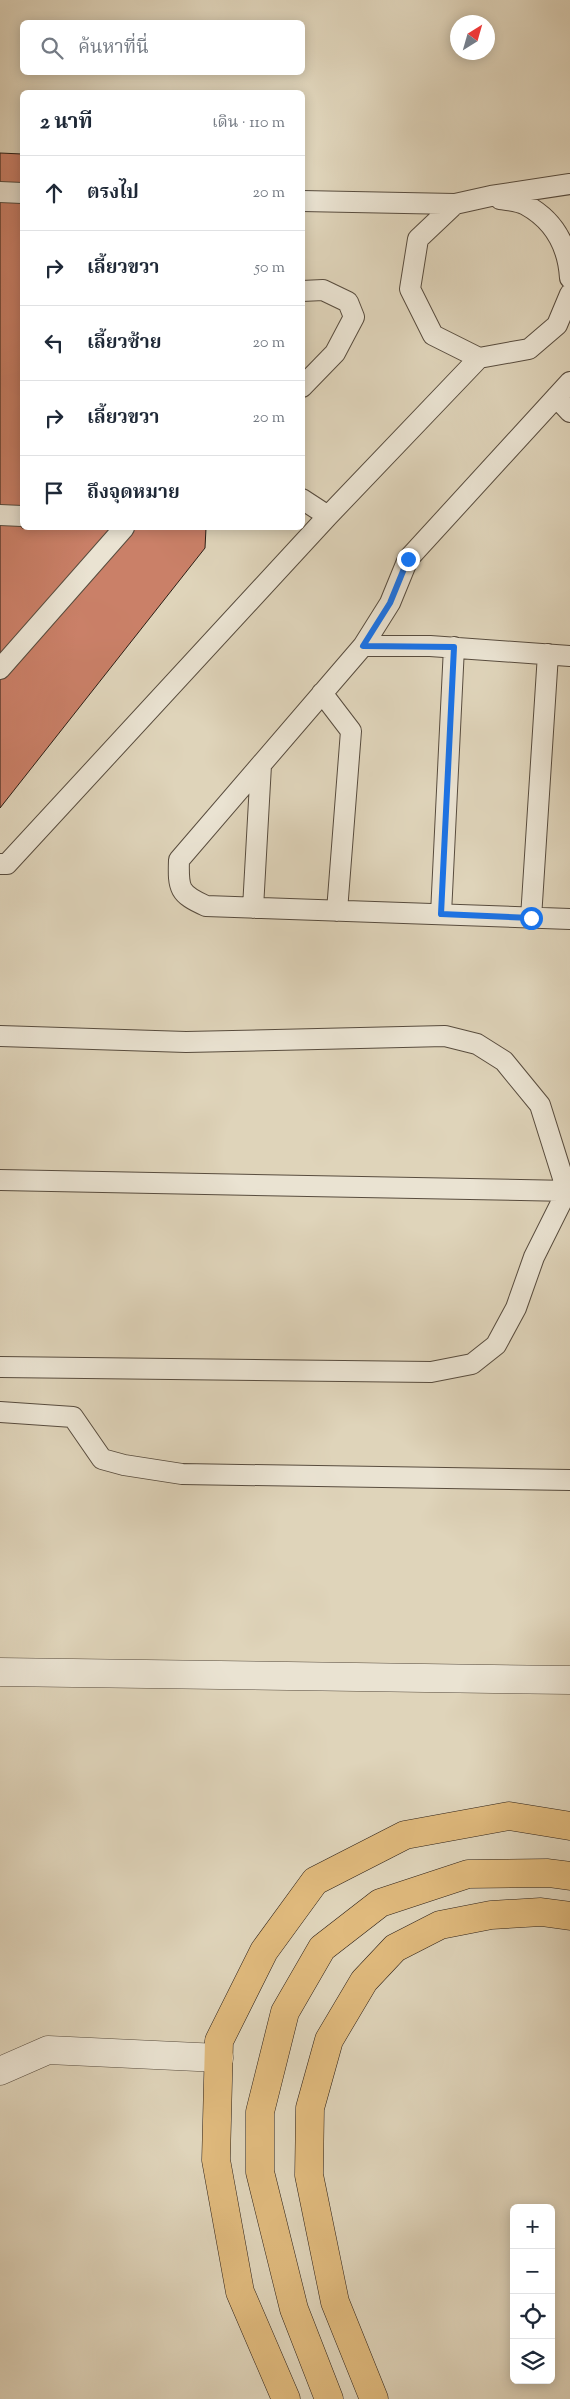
<!DOCTYPE html>
<html lang="th">
<head>
<meta charset="utf-8">
<style>
	body { margin:0; font-family:"Sorts Mill Goudy","Noto Serif Thai",serif; background:#f2f2f3; color:#1f2937 }
	.controls { position:absolute; right:15px; bottom:15px; display:grid; overflow:hidden; border-radius:8px; box-shadow:0 2px 12px #0003 }
	.controls button { width:45px; height:45px; display:grid; place-items:center; padding:0; border:0; border-bottom:1px solid #e0e1e3; background:#fff; color:#1f2937; font:25px sans-serif }
	.compass { position:absolute; left:450px; top:15px; width:45px; height:45px; border-radius:50%; background:#fff; box-shadow:0 2px 12px #0003; rotate:37deg }
	.stop { position:absolute; width:15px; height:15px; margin:-11px; border:4px solid #1a73e8; border-radius:50%; background:#fff }
	.stop.end { background:#1a73e8; border-color:#fff; box-shadow:0 1px 5px #0008 }
	.list { margin:0; padding:0; list-style:none }
	h2 { display:flex; justify-content:space-between; align-items:center; height:65px; margin:0; padding:0 20px; font-size:21px }
	h2 small { font-size:16px; font-weight:400; color:#747a83 }
	.list li { display:grid; grid-template-columns:32px 1fr auto; gap:15px; align-items:center; box-sizing:border-box; height:75px; padding:0 20px; border-top:1px solid #e0e1e3 }
	.list b { display:block; font-size:19px; white-space:nowrap }
	.list em { font-size:16px; font-style:normal; color:#747a83 }
	.icon { flex:none; width:28px; height:28px; fill:none; stroke:currentColor; stroke-width:2; stroke-linecap:round; stroke-linejoin:round }
	.map { position:relative; flex:none; width:570px; height:2399px; overflow:hidden }
	.search { position:absolute; background:#fff; box-shadow:0 2px 12px #0003; left:20px; top:20px; width:285px; height:55px; display:flex; align-items:center; gap:12px; box-sizing:border-box; padding:0 18px; border-radius:8px; color:#747a83; font-size:19px }
	.panel { position:absolute; background:#fff; box-shadow:0 2px 12px #0003; left:20px; top:90px; width:285px; height:440px; border-radius:8px }
	.map>svg:first-child { display:block }
	.building { fill:#ca8068; stroke:#2b1e15 }
	.lines { fill:none; stroke-linecap:round; stroke-linejoin:round }
	.service-casing { stroke:#584c3e; stroke-width:22 }
	.minor-casing { stroke:#584c3e; stroke-width:29 }
	.trunk-casing { stroke:#2b1e15; stroke-width:29 }
	.service { stroke:#eae3d2; stroke-width:20 }
	.minor { stroke:#eae3d2; stroke-width:28 }
	.trunk { stroke:#e0ba7d; stroke-width:28 }
	.route { stroke:#1a73e8; stroke-width:6 }
</style>
</head>
<body>
<div class="map">
<svg width="570" height="2399" viewBox="0 0 570 2399">
	<rect width="100%" height="100%" fill="#dfd4ba"/>
	<filter id="stains"><feTurbulence type="fractalNoise" baseFrequency=".004" numOctaves="4"/><feColorMatrix values="0 0 0 0 .2 0 0 0 0 .09 0 0 0 0 .02 0 0 0 .5 -.17"/></filter>
	<radialGradient id="worn" r=".72"><stop offset=".6" stop-color="#630" stop-opacity="0"/><stop offset="1" stop-color="#630" stop-opacity=".3"/></radialGradient>
	<!-- building -->
	<path class="building" d="M0,153L22,154V528H206L205,548L0,808Z"/>
	<g class="lines">
		<defs>
			<path id="service" d="M570,184L491,196L455,204L418,239L410,289L433,335L479,358L529,349L557,325L570,294
				M0,192L22,193
				M500,199C508,200 519,201 526,205C555,221 568,246 570,278
				M302,201L455,204
				M302,291L323,290L348,302L354,317L335,353L302,387
				M570,382L408,559L390,603L363,646L179,860C178,889 179,894 206,906L570,919
				M556,397L570,412
				M302,499L328,516
				M0,515L22,516
				M363,646H430L570,656
				M0,669L124,528
				M322,693L351,731L337,911
				M0,864H7L328,516L479,358
				M253,908L261,765
				M441,914L454,647
				M531,918L548,654
				M0,1036L186,1042L445,1036L477,1044L504,1061L540,1105L567,1191L534,1257L516,1308L496,1345L472,1364L431,1372L0,1367
				M0,1180L570,1191
				M0,1412L73,1417L102,1459L124,1465L182,1474L570,1480"/>
			<path id="minor" d="M0,1672L570,1680
				M0,2071L48,2050L219,2058"/>
			<path id="trunk" d="M286,2399L240,2292L216,2160L219,2041L264,1951L315,1881L405,1835L509,1816L570,1826
				M329,2399L294,2309L260,2172V2112L285,2012L322,1948L380,1903L468,1874L548,1873L570,1876
				M374,2399L335,2302L309,2175L310,2108L329,2040L364,1981L395,1948L440,1925L491,1915L541,1912L570,1916"/>
		</defs>
		<!-- service casing -->
		<use href="#service" class="service-casing"/>
		<!-- minor casing -->
		<use href="#minor" class="minor-casing"/>
		<!-- trunk casing -->
		<use href="#trunk" class="trunk-casing"/>
		<!-- service -->
		<use href="#service" class="service"/>
		<!-- minor -->
		<use href="#minor" class="minor"/>
		<!-- trunk -->
		<use href="#trunk" class="trunk"/>
	</g>
	<g class="lines">
		<!-- route -->
		<path class="route" d="M408,559L390,603L363,646L454,647L441,914L531,918"/>
	</g>
	<rect width="100%" height="100%" filter="url(#stains)"/>
	<rect width="100%" height="100%" fill="url(#worn)"/>
</svg>
<div class="controls">
<button>+</button>
<button>−</button>
<button><svg class="icon" aria-label="locate" viewBox="0 0 24 24"><circle cx="12" cy="12" r="6"/><path d="M12 2v4M12 18v4M2 12h4M18 12h4"/></svg></button>
<button><svg class="icon" aria-label="layers" viewBox="0 0 24 24"><path d="M12 4l9 5-9 5-9-5zM3 14l9 5 9-5"/></svg></button>
</div>
<svg class="compass" viewBox="-18 -18 36 36"><path d="M0-13l5 13h-10z" fill="#e53935"/><path d="M0 13l5-13h-10z" fill="#747a83"/></svg>
<div class="stop" style="left:531px;top:918px"></div>
<div class="stop end" style="left:408px;top:559px"></div>
<div class="search"><svg class="icon" aria-label="search" viewBox="0 0 24 24"><circle cx="10" cy="10" r="6"/><path d="M15 15l6 6"/></svg>ค้นหาที่นี่</div>
<section class="panel">
<h2>2 นาที<small>เดิน · 110 m</small></h2>
<ul class="list">
<li><svg class="icon" aria-label="ahead" viewBox="0 0 24 24"><path d="M12 20V5M6 11l6-6 6 6"/></svg><div><b>ตรงไป</b></div><em>20 m</em></li>
<li><svg class="icon" aria-label="right" viewBox="0 0 24 24"><path d="M7 20v-9h11M14 6l5 5-5 5"/></svg><div><b>เลี้ยวขวา</b></div><em>50 m</em></li>
<li><svg class="icon" aria-label="left" viewBox="0 0 24 24"><path d="M17 20v-9H6M10 6l-5 5 5 5"/></svg><div><b>เลี้ยวซ้าย</b></div><em>20 m</em></li>
<li><svg class="icon" aria-label="right" viewBox="0 0 24 24"><path d="M7 20v-9h11M14 6l5 5-5 5"/></svg><div><b>เลี้ยวขวา</b></div><em>20 m</em></li>
<li><svg class="icon" aria-label="arrive" viewBox="0 0 24 24"><path d="M6 21V4h12l-3 4 3 4H6"/></svg><div><b>ถึงจุดหมาย</b></div></li>
</ul>
</section>
</div>
</body>
</html>
